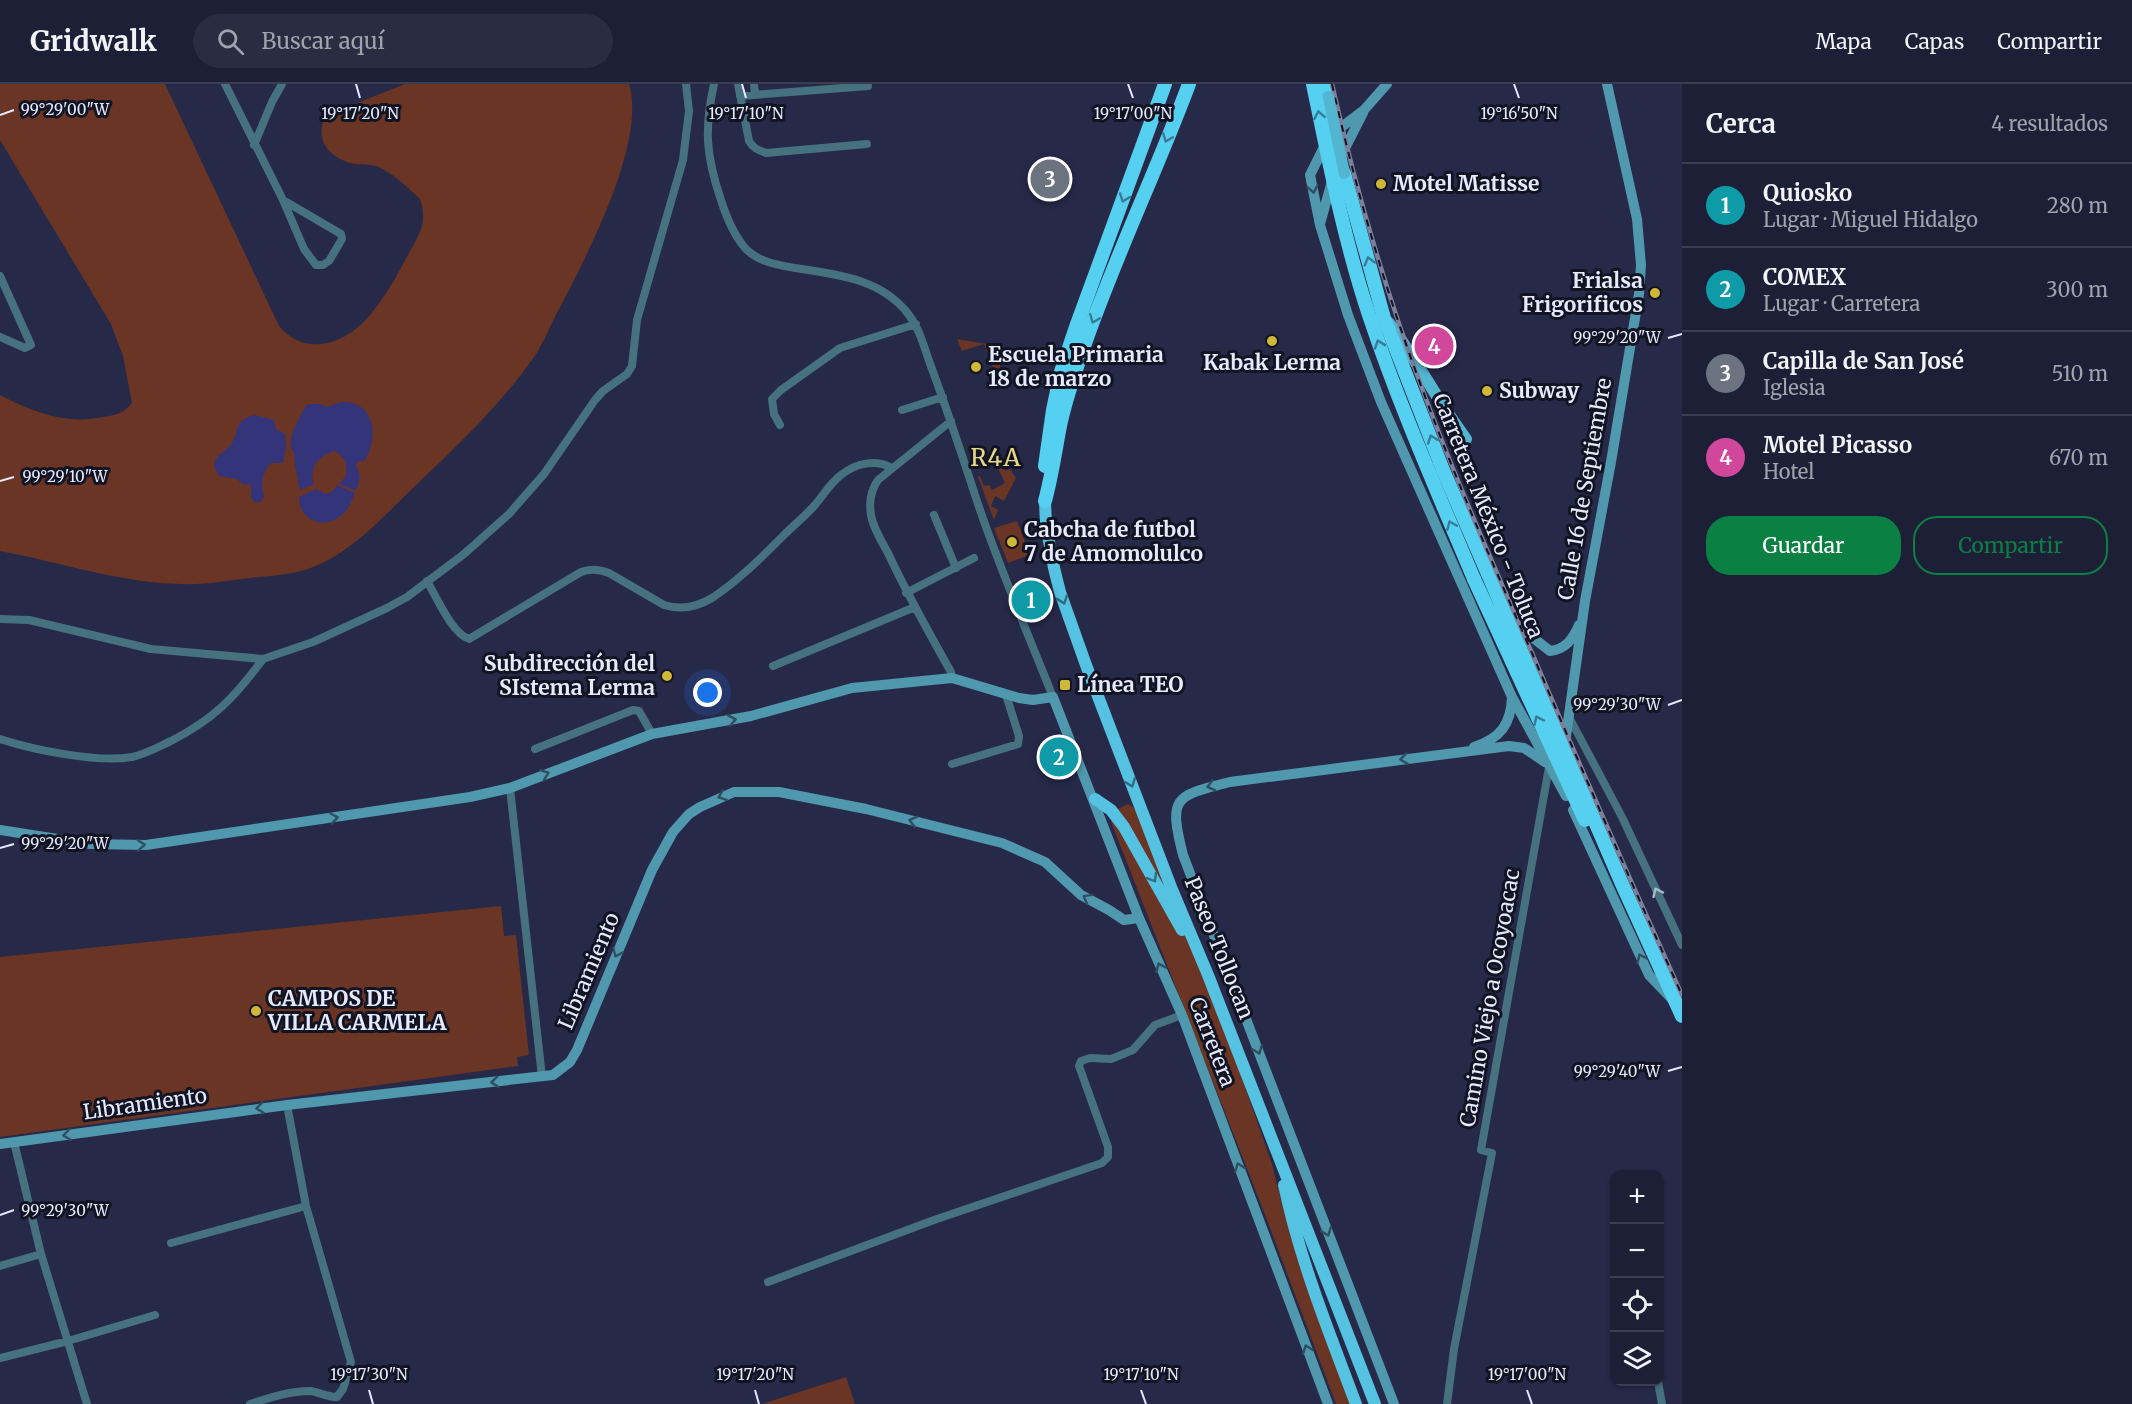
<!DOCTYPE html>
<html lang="es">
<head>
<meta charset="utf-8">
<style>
	body { margin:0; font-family:Merriweather,serif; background:#2a2c42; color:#f1f3f6 }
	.controls { position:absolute; right:18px; bottom:18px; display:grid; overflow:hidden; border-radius:12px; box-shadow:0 2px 4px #0004 }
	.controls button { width:54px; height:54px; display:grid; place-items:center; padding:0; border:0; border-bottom:2px solid #3b3d52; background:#1d1f37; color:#f1f3f6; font:30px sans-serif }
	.you { position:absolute; left:708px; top:609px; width:21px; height:21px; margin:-15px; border:4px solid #fff; border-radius:50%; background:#1a73e8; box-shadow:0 0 0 9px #1a73e833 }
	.badge { display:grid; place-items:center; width:39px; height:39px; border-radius:50%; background:#0b8043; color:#fff; font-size:20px; font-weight:700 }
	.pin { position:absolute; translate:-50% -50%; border:3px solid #fff; box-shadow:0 2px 6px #0006 }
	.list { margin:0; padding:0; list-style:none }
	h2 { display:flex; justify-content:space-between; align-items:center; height:78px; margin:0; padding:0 24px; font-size:26px }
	h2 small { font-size:20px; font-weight:400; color:#a0a2ad }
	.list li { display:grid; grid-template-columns:39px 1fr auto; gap:18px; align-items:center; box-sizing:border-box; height:84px; padding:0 24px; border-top:2px solid #3b3d52 }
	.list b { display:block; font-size:22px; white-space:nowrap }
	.list p { margin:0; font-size:20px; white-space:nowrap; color:#a0a2ad }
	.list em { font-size:20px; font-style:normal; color:#a0a2ad }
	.actions { display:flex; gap:12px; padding:18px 24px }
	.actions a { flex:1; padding:14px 0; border:2px solid #0b8043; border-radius:24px; text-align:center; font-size:21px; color:#0b8043 }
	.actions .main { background:#0b8043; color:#fff }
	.icon { flex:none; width:33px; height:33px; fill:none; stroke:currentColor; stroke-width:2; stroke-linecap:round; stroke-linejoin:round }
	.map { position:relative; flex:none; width:1682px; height:1320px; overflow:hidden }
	header { display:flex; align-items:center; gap:36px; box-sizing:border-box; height:84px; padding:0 30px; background:#1d1f37; border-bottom:2px solid #3b3d52 }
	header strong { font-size:28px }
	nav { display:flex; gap:33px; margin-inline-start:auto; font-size:21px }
	.search { width:420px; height:54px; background:#2a2c42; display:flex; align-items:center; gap:15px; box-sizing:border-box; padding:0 21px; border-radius:33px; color:#a0a2ad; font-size:22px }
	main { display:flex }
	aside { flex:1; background:#1d1f37 }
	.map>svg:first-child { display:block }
	.green { fill:#6a3524 }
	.water { fill:#33347a }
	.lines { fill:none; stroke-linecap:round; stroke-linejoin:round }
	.minor { stroke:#46717e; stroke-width:8 }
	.secondary { stroke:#4f98ad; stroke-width:10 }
	.primary { stroke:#53b5d0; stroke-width:12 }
	.trunk { stroke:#54c2e0; stroke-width:12 }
	.motorway { stroke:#56d0f1; stroke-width:14 }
	.rail-casing { stroke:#7d809b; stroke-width:4.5 }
	.rail { stroke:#121422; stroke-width:2; stroke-dasharray:7; stroke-linecap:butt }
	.primary-bridge { stroke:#53b5d0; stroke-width:12 }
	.motorway-bridge { stroke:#56d0f1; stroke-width:14 }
	.oneway { stroke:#377b94 }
	.oneway2 { stroke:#2d4f61 }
	.oneway3 { stroke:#336b81 }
	.oneway4 { stroke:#a6bacb }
	.ticks { fill:none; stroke:#e6eaff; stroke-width:2 }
	.poi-dot { fill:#cfb837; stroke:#121422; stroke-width:2 }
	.labels { text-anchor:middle; stroke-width:6; stroke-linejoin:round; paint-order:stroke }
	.poi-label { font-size:21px; font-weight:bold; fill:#e6eaff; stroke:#121422; text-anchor:start }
	.street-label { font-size:21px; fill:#e6eaff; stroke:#121422 }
	.quarter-label { font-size:24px; letter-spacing:1.5px; fill:#e7d889; stroke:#121422 }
	.ticks-label { font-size:15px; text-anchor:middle; fill:#e6eaff; stroke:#121422; stroke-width:6; stroke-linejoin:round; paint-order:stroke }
</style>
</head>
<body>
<header>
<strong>Gridwalk</strong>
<div class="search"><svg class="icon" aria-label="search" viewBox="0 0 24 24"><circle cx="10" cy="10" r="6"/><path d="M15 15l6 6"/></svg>Buscar aquí</div>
<nav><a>Mapa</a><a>Capas</a><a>Compartir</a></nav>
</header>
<main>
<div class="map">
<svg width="1682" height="1320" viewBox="0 0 1682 1320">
	<rect width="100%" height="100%" fill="#272949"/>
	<!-- green -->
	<path class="green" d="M0,0H165L279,242C306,274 346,260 370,231C383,215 394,197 403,180C409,168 418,155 422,142C424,133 423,123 420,115C407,103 395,91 379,83C372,80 364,81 356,80C342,78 325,69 322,53C321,45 322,37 327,31L405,0H629C647,59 585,175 557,229C550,242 544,258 536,270C501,321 455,364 411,406C380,436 347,473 305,486C288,491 268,492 250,494C227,497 204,501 181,500C120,499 60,478 0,467V311C33,328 66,341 103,333C116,331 123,330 132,319L123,272L111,240L0,56Z
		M957,255L999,262L1001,304L984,260L962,267Z
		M1001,380L1005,387L1010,385L1016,394L1004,417L995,412L991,422L998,426L994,436L978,393L980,392L984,402L989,401L992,406L1005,399L997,382Z
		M1017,437L1030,471L1008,479L994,444Z
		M1128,720L1136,725L1198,869L1272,1080L1283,1125L1303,1189L1354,1320H1336L1264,1128L1111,738L1118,725Z
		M501,822L504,852L516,851L529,971L517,973L518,982L0,1053V873Z
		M846,1293L855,1320H762Z"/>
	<!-- water -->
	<path class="water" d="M341,318C375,316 380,354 364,377L362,378L360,376L356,380L360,393L356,407L339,400L346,392C348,380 345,372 334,367C318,373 308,384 314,400L300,406L295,381L294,368L291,365C291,362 290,359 291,355C291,350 304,323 308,320H319L327,323Z
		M255,331L274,336L276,345L285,350L286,363L283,379H271C261,391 261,399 264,413L259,419L254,418L251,413V400L245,401L236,395L219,392L214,382C216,369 225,369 232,359C240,346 233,336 255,331Z
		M337,401L355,409C352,416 349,425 343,430C325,447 299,437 299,413L316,405L326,410L333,407Z"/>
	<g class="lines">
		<!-- minor -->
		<path class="minor" d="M225,0L283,116L304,165L316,181H323L329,177L342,155L341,150L283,116
			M714,0C704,45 706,72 721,116C726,132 734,151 745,164C758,178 778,181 795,184C837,190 882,195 909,231C921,247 925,267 932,285C948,328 962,371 976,414C998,481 1027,547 1053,613
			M738,0L749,57C753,64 758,66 766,69L867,60
			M754,0L755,11
			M740,12L868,2
			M254,61L272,18L282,0
			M0,192L31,261L25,264L0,253
			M902,326L943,313
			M951,337L878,396C871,406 869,419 871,431C873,444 882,458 888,469C907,510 929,549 951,588L952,594
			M780,341L774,330L772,315L781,306L840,264L916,240
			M934,431L956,484
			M427,497C436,512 452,550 469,555L581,488C591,484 599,485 609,489L664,521C680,526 697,523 712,514C738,497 762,473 784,451C794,441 805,432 814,422C823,412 830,399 841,391C856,379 875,375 892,384
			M906,509L974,474
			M0,535L29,536L151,565L263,575L313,558L387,524L407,513L464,470L509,430L544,390L595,316L603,307L627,290L632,282L637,236L683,76L689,27L686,0
			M773,582L915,523
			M1569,633L1622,733L1682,861
			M0,655C34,666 97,679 132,673C146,670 158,663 171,657C214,635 234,614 263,575
			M535,665L633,626L639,627L652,650
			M952,680L1018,660L1019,652L1006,611
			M510,704L542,993
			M14,1058L41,1170L87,1320
			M171,1159L306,1122
			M0,1182L41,1170
			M768,1198L934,1136L1102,1079L1108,1073V1063L1079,982L1081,977L1090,974L1111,975L1133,966L1155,941L1182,931
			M0,1274L68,1257L155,1231
			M1658,1298L1662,1320
			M250,1320C269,1314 289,1307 310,1307C319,1308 327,1313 337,1313L343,1305L351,1278L306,1122L287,1021
			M1447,1320L1454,1265L1492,1069L1481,1066L1549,683"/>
		<!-- secondary -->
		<path class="secondary" d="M1387,0L1364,26L1339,45L1326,59L1310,91L1320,141L1348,231L1381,318L1512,613L1566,712
			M1340,74L1363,29
			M1320,140L1332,97
			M1506,528L1532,553L1550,567C1566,565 1573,555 1579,541
			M1474,663C1501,654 1511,640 1512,613
			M1564,666L1585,517L1611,378L1639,210L1641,181L1637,135L1607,0
			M1573,726L1649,891L1672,915
			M0,746L90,760L146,761L470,713L510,704L652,650L751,632L852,604L952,594L1019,614L1033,616L1053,613L1139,834L1182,931L1328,1320
			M0,1060L287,1021L553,991L570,978L577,966L652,786L673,748L689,730L700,723L734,708H779L866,725L1002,759L1045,778L1081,811L1109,826L1124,836L1139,834
			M1394,1320L1183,771C1168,712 1175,712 1230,698L1509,662L1524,664L1545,678"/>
		<!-- primary -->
		<path class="primary" d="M1389,239C1417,276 1438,318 1466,355"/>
		<!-- trunk -->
		<path class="trunk" d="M1045,417L1046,441L1054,484L1060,508L1086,581L1171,803L1208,891L1375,1320
			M1095,715L1111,726L1124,743L1182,846
			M1284,1101C1300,1177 1329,1248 1356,1320"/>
		<!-- motorway -->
		<path class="motorway" d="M1326,0L1328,13
			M1344,89L1384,234L1443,386L1622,800L1682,932
			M1045,382L1053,326L1061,288L1076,243L1165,0
			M1045,417C1052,391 1055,368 1060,342C1065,318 1073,294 1081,271C1112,179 1155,91 1189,0
			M1474,495L1585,736"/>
		<defs>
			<path id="rail" d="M1332,0C1356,107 1387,212 1426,315C1458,401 1495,485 1532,569C1581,684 1631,798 1682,911"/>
		</defs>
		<!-- rail casing -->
		<use href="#rail" class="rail-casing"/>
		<!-- rail -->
		<use href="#rail" class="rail"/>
		<!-- primary-bridge -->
		<path class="primary-bridge" d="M1328,13L1344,89"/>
		<!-- motorway-bridge -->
		<path class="motorway-bridge" d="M1313,0C1329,78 1344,156 1369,231C1399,321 1437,407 1474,495"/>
	</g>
	<!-- one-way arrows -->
	<defs><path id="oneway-chevron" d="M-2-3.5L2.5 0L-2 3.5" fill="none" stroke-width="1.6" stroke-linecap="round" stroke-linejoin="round" transform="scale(1.5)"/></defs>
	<g class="oneway">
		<use href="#oneway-chevron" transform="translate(1319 31) rotate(-101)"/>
		<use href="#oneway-chevron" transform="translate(1167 54) rotate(112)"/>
		<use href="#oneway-chevron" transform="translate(1124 114) rotate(110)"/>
		<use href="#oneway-chevron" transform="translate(1369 177) rotate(-106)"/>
		<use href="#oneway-chevron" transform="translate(1094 235) rotate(112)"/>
		<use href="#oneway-chevron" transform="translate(1379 260) rotate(-109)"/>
		<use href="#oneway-chevron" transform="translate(1432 355) rotate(-110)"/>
		<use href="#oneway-chevron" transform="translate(1451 441) rotate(-113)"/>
		<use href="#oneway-chevron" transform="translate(1538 636) rotate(-115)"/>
	</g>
	<g class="oneway2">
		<use href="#oneway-chevron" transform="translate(1313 105) rotate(79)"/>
		<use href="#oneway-chevron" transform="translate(732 636) rotate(-10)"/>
		<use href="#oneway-chevron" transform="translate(1404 675) rotate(173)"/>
		<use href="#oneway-chevron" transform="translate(545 690) rotate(-21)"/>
		<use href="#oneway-chevron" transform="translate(1211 702) rotate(166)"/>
		<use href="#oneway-chevron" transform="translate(722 712) rotate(159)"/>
		<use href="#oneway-chevron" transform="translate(334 734) rotate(-9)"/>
		<use href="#oneway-chevron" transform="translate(913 737) rotate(-166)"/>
		<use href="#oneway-chevron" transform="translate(141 761) rotate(-3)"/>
		<use href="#oneway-chevron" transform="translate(1087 814) rotate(-151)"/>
		<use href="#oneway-chevron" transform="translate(617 869) rotate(113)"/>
		<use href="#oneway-chevron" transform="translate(1641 874) rotate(-115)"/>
		<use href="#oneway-chevron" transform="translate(1160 883) rotate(-114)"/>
		<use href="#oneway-chevron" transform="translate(1258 966) rotate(69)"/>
		<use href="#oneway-chevron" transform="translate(495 998) rotate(174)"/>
		<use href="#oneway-chevron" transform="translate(260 1024) rotate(172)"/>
		<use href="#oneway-chevron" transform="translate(67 1051) rotate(172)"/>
		<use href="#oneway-chevron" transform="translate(1239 1083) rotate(-111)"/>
		<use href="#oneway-chevron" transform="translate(1327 1148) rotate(69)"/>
		<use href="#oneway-chevron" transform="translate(1307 1265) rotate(-111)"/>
	</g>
	<g class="oneway3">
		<use href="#oneway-chevron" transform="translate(1063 516) rotate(71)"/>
		<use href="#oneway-chevron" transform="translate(1131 699) rotate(69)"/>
		<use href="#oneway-chevron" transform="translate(1153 794) rotate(60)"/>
	</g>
	<use class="oneway4" href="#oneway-chevron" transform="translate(1657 808) rotate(-115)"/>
	<!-- ticks -->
	<path class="ticks" d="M356,0L360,14M742,0L746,14M1128,0L1133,14M1514,0L1519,14M0,31L14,26M1668,254L1682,250M0,397L14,393M1668,621L1682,616M0,764L14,760M1668,987L1682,983M0,1131L14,1126M369,1306L373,1320M755,1306L759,1320M1141,1306L1146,1320M1527,1306L1532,1320"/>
	<!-- markers -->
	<g class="poi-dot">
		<circle cx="1381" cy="100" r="6"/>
		<circle cx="1655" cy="209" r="6"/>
		<circle cx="1272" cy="257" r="6"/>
		<circle cx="976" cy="283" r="6"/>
		<circle cx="1487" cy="307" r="6"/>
		<circle cx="1012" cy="458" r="6"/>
		<circle cx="667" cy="592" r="6"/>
		<rect x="1059" y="595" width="12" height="12" rx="3"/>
		<circle cx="256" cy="927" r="6"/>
	</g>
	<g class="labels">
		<!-- poi labels -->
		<g class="poi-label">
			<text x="1393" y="107">Motel Matisse</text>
			<text x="1643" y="204" text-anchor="end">Frialsa<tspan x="1643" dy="24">Frigorificos</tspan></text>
			<text x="988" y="278">Escuela Primaria<tspan x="988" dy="24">18 de marzo</tspan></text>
			<text x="1272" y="286" text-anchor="middle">Kabak Lerma</text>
			<text x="1499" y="314">Subway</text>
			<text x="1024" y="453">Cabcha de futbol<tspan x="1024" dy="24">7 de Amomolulco</tspan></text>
			<text x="655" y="587" text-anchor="end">Subdirección del<tspan x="655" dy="24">SIstema Lerma</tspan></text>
			<text x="1077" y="608">Línea TEO</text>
			<text x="268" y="922">CAMPOS DE<tspan x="268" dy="24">VILLA CARMELA</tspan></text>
		</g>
		<!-- street labels -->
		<g class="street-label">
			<text transform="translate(1585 405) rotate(-80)" y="7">Calle 16 de Septiembre</text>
			<text transform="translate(1488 432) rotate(68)" y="7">Carretera México - Toluca</text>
			<text transform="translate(1219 864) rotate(68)" y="7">Paseo Tollocan</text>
			<text transform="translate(589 887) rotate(-67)" y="7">Libramiento</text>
			<text transform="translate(1490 914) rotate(-80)" y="7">Camino Viejo a Ocoyoacac</text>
			<text transform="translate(1212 958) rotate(69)" y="7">Carretera</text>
			<text transform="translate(145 1020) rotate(-8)" y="7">Libramiento</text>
		</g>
		<!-- quarter labels -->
		<g class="quarter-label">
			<text x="996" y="382">R4A</text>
		</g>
	</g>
	<g class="ticks-label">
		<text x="65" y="31">99°29'00"W</text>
		<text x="360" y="35">19°17'20"N</text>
		<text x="746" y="35">19°17'10"N</text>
		<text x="1133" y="35">19°17'00"N</text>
		<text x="1519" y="35">19°16'50"N</text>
		<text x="1617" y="259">99°29'20"W</text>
		<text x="65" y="398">99°29'10"W</text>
		<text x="1617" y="626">99°29'30"W</text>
		<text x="65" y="765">99°29'20"W</text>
		<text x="1617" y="993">99°29'40"W</text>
		<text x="65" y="1132">99°29'30"W</text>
		<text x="369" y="1296">19°17'30"N</text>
		<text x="755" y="1296">19°17'20"N</text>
		<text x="1141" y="1296">19°17'10"N</text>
		<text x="1527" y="1296">19°17'00"N</text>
	</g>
</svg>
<div class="controls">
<button>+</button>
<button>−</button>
<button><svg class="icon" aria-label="locate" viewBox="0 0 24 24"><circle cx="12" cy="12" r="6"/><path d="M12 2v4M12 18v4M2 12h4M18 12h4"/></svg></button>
<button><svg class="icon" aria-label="layers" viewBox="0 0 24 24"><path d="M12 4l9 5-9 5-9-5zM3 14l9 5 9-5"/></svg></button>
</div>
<div class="you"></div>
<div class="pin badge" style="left:1031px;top:516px;background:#0f9aa8">1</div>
<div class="pin badge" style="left:1059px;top:673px;background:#0f9aa8">2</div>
<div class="pin badge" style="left:1050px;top:95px;background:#6b7280">3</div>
<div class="pin badge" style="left:1434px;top:262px;background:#d1479c">4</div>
</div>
<aside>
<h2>Cerca<small>4 resultados</small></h2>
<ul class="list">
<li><span class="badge" style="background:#0f9aa8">1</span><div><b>Quiosko</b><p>Lugar · Miguel Hidalgo</p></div><em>280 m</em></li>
<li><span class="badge" style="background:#0f9aa8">2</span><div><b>COMEX</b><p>Lugar · Carretera</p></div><em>300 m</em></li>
<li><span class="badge" style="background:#6b7280">3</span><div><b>Capilla de San José</b><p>Iglesia</p></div><em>510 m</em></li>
<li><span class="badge" style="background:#d1479c">4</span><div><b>Motel Picasso</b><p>Hotel</p></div><em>670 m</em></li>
</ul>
<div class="actions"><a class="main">Guardar</a><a>Compartir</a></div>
</aside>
</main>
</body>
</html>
